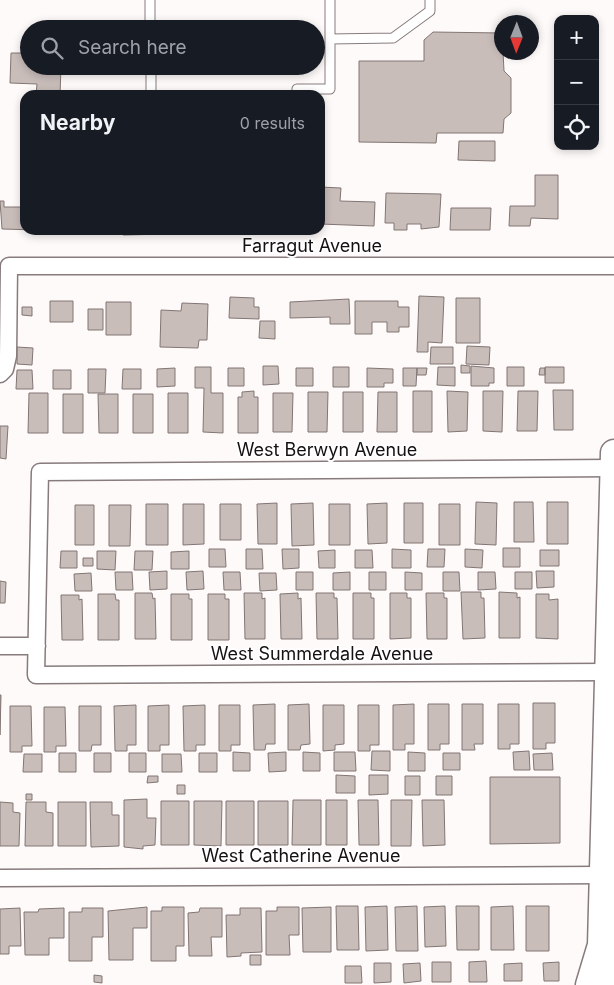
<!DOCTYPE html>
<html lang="en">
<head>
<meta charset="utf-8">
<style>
	body { margin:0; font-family:Inter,sans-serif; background:#20242c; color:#f1f3f6 }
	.controls { position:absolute; right:15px; top:15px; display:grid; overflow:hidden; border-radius:10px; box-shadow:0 2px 8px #0003 }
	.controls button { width:45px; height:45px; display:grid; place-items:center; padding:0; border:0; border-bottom:1px solid #363941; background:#171b24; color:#f1f3f6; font:25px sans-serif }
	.compass { position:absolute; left:494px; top:15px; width:45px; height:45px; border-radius:50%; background:#171b24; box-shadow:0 2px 8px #0003; rotate:181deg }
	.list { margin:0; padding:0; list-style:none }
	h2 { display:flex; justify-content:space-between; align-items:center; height:65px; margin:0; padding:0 20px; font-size:21px }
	h2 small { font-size:16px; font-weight:400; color:#9ea1a6 }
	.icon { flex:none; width:28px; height:28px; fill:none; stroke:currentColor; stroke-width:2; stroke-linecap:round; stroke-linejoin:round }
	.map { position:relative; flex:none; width:614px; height:985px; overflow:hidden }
	.search { position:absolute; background:#171b24; box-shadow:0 2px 8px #0003; left:20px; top:20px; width:305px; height:55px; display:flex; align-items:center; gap:12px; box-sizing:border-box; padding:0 18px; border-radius:28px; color:#9ea1a6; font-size:19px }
	.panel { position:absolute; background:#171b24; box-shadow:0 2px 8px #0003; left:20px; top:90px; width:305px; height:145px; border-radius:15px }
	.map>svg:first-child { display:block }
	.building { fill:#c9bdba; stroke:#827674 }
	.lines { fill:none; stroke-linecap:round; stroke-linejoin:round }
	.lane-casing { stroke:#877b7c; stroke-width:11 }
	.street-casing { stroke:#877b7c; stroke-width:19 }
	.primary-casing { stroke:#877b7c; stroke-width:29 }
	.lane { stroke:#fff; stroke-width:9 }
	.street { stroke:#fff; stroke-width:16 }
	.primary { stroke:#fff; stroke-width:26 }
	.labels { text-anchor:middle; stroke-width:4; stroke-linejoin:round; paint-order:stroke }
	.street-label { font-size:18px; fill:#151111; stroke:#fff }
</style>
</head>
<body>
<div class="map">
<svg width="614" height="985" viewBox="0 0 614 985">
	<rect width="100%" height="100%" fill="#fffafa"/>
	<!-- building -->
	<path class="building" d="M433,32L502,33L504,71L511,78V113L504,119L503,133H437L436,143L359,142V61H424V40Z
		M11,53H29V66H61L60,95H36L37,84L10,83Z
		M459,141H495V161L458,160Z
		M535,175H558V219L531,218L530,226H509L510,206H535Z
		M320,187L341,188L340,201L375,202L374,226L320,224Z
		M386,193L441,194L439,227L421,229V224H407V230H394V223H385Z
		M0,201H4V207H25V230H38L2,229Z
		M451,208H491L490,230H450Z
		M123,230H167V234L123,235Z
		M184,230H201V234H184Z
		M419,296L444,297L442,343L428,342V352H417Z
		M230,297L254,298V307H259V319L229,318Z
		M456,298H480V343H456Z
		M349,299L350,324H330V317L290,318V302Z
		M50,301H73V322H50Z
		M355,301H398V307H409V327H399V332H387V322H372V334H355Z
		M106,302H131V335H106Z
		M182,303L208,304L207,340H199L198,348L160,347L161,310L181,311Z
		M22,307H32V316L22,315Z
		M88,309H103V330H88Z
		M260,321H275V339L259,338Z
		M467,346L490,347L489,365L466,364Z
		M17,347L33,348L32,365L17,364Z
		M431,347H453V364H430Z
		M461,365L470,366V373H461Z
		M263,366H278L279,384L263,385Z
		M471,366L494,368V383H489V386H471Z
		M195,367H211V393H223V433L203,432L204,388H195Z
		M333,367H349V387H333Z
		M438,367H455V386L437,385Z
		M507,367H524V386H507Z
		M545,367H564V383H545Z
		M175,368V386L157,387V369Z
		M228,368H244V386H228Z
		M296,368H313V386H296Z
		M367,368L393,369V383H384V387H367Z
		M403,368H417L416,386H403Z
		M417,368H427L426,375H417Z
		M540,368H545V375H539Z
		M88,369H106L105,393H88Z
		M123,369H141V389H122Z
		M17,370H32L33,389H16Z
		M53,370H71V389H53Z
		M553,390H573V430H554Z
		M254,391V397H258V433H238V397H242V392Z
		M413,391H432V432H413Z
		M447,391L468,392L467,431L448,432Z
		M483,391H503L502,432L483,431Z
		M518,391H538L537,431H517Z
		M308,392H328L327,432H308Z
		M343,392H363V432H343Z
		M378,392H397V432H377Z
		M29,393H48V433H28Z
		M168,393H188V433H168Z
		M273,393H293L292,432H273Z
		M63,394H83V433H63Z
		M98,394H118V433H99Z
		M133,394H153V433H133Z
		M0,426H8L6,459L0,458Z
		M476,502L497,503L496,545L475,544Z
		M514,502H533L534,542H514Z
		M547,502H568V544H547Z
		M277,503V544H258L257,504Z
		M313,503L314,545L292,546L291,504Z
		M387,503V543L368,544L367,504Z
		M404,503H423V543H404Z
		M146,504H168V545H146Z
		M183,504H204V544L183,545Z
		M220,504H241V540H220Z
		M329,504H350V545H329Z
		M439,504H460V545H439Z
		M75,505H94V545H75Z
		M109,505H131L130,546H109Z
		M503,548H520V567H503Z
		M209,549H225L226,567H209Z
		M246,549H262L263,569H246Z
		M282,549H299V568L283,569Z
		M392,549L411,550V568H392Z
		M428,549H445L444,567H427Z
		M465,549L483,550L482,568L465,567Z
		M335,550V568H319L318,551Z
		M355,550H372L373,568H355Z
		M540,550H559V566H540Z
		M61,551H77V568H60Z
		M97,551H116L115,570L97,569Z
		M135,551H153L152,570H134Z
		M189,551V569H171V552Z
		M83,558H93V566H83Z
		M167,571V589L150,590L149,572Z
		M203,571L204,589L187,590L186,572Z
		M536,571H554V587L537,588Z
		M115,572H132L133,590H116Z
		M223,572H240L241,590H224Z
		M296,572H313V590H296Z
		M350,572V590H333V573Z
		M369,572H386V590H369Z
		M405,572L422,573V590H405Z
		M443,572H459L460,591H443Z
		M478,572H495L496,589L478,590Z
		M515,572H532V589H515Z
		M91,573L92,591H75L74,574Z
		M259,573H276L277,590L260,591Z
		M0,581L6,582L5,603H0Z
		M461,592H481V598H484L485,638L463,639Z
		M499,592L517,593V598L520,597V638H499Z
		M135,593H152L153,599L155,598L156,639H135Z
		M244,593H262V599L265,598V639H245Z
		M298,593V599L301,598L302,639H281L280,594Z
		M316,593H334V598H337L338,639H317Z
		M353,593H371V598H374V639H353Z
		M390,593H407V598H411V638L390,639Z
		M426,593H444V598H447V639H427Z
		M98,594H115L116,600H119V640H98Z
		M171,594H189V599H192V640H171Z
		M208,594H225V599H229V640H208Z
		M536,594H549V600L558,599V639L536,638Z
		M61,595H79V600L82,599L83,640H62Z
		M0,695H1L0,735Z
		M533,703H555V743H546V749H533Z
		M275,704V744H266L265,750H254L253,705Z
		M309,704L310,744L301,745L300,750H288V705Z
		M414,704V744H405V750H393V705Z
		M428,704H449V744H440V750H428Z
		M462,704H483V744H474L475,750H462Z
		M498,704H519V744H510V749H498Z
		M136,705V745H127V751H115L114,706Z
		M169,705V745H160V751H148V706Z
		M205,705V745H196V751H184L183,706Z
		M219,705H240V745H231V751H219Z
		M323,705H344V744L335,745V750L323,751Z
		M358,705H379V745H370V751H358Z
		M10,706H31L32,746H22V752H10Z
		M79,706H101V745H92L91,751H79Z
		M44,707H65L66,746H56V752H44Z
		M372,751H390V771L371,770Z
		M529,751L530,770H514L513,752Z
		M233,752L250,753V771H233Z
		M286,752V771L269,772L268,753Z
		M303,752L320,753V771H303Z
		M334,752H355L356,771H334Z
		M408,752L425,753V771H408Z
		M59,753H76V772H59Z
		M94,753H111V772H94Z
		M129,753H146V772H129Z
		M199,753H217V772H199Z
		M443,753H460V770H443Z
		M552,753L553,770H534L533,754Z
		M24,754H42V772H23Z
		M162,754H181L182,772H162Z
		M336,775L355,776V793H336Z
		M369,775H388V794L369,795Z
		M148,776H158V782L147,783Z
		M405,776H420V795H405Z
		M436,776H452V795H436Z
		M490,777H560V843L490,844Z
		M177,785H185V794H177Z
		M26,794H32V800H26Z
		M147,799V818H156L155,845L143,846V849L124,847V800Z
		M293,800H321V845H292Z
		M326,800H347V845H326Z
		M358,800H378L379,845H359Z
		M391,800H412L411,846H391Z
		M422,800H444L445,845L423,846Z
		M161,801H189V845H161Z
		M194,801H222L221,846L194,845Z
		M226,801H254V845H226Z
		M258,801H288V845H258Z
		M0,802L13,803V812L20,813L19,846H0Z
		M26,802H46V812L53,813V846H25Z
		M58,802H86V846H58Z
		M90,802H112V815H119V846L91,847Z
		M336,906H358L359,950H337Z
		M387,906L388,950L366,951L365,907Z
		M417,906L418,951H396L395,907Z
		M445,906L446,946L425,947L424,907Z
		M456,906H479V950H457Z
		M513,906L514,950H491V907Z
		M526,906H549V951H526Z
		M147,907V928H133V960H109L108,911Z
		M162,907H184V946H176V961H151V911H162Z
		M277,907H299V935H289L290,955H266V911H277Z
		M331,907V952H303L302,908Z
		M20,908L21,946H9V954H0V909Z
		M64,908V938H49V955H25L24,912H38L39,909Z
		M82,908H103V937H92V961H69V912H82Z
		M200,908H222V937H211L212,956H189L188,913L199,912Z
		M240,908H261L262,952L241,953V956L227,957L226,915H240Z
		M250,955H261V965H250Z
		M486,961L487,982H469V962Z
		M432,962H451V982H432Z
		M559,962V981H544L543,963Z
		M374,963H391V982L374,983Z
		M420,963L421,981L404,983L403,964Z
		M522,963V981H504V964Z
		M345,966H361L362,983H345Z
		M94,975L102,976V983L94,982Z"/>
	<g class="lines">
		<defs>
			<path id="lane" d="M150,0V29
				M330,39L393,38L430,11V0
				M151,66V95
				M297,95V89H330V0"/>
			<path id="street" d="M0,374L5,369L8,356L9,266H614
				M0,646H37
				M609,672L36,675L40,472L614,468
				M0,878L603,875"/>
			<path id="primary" d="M601,945L613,985
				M589,985L601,945L614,453"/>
		</defs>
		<!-- lane casing -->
		<use href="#lane" class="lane-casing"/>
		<!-- street casing -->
		<use href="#street" class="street-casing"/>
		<!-- primary casing -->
		<use href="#primary" class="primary-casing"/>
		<!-- lane -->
		<use href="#lane" class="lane"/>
		<!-- street -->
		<use href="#street" class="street"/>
		<!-- primary -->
		<use href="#primary" class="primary"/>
	</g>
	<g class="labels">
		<!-- street labels -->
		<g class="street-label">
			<text x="312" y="252">Farragut Avenue</text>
			<text x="327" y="456">West Berwyn Avenue</text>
			<text x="322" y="660">West Summerdale Avenue</text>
			<text x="301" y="862">West Catherine Avenue</text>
		</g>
	</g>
</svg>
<div class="controls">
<button>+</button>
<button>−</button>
<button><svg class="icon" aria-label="locate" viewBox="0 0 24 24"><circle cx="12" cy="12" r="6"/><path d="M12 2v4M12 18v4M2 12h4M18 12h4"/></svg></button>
</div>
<svg class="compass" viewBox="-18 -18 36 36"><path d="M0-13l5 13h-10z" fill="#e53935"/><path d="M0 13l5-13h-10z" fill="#9ea1a6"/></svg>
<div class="search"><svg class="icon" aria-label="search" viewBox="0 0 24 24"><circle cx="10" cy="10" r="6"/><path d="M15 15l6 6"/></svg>Search here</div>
<section class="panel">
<h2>Nearby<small>0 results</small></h2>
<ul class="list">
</ul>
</section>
</div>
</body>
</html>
